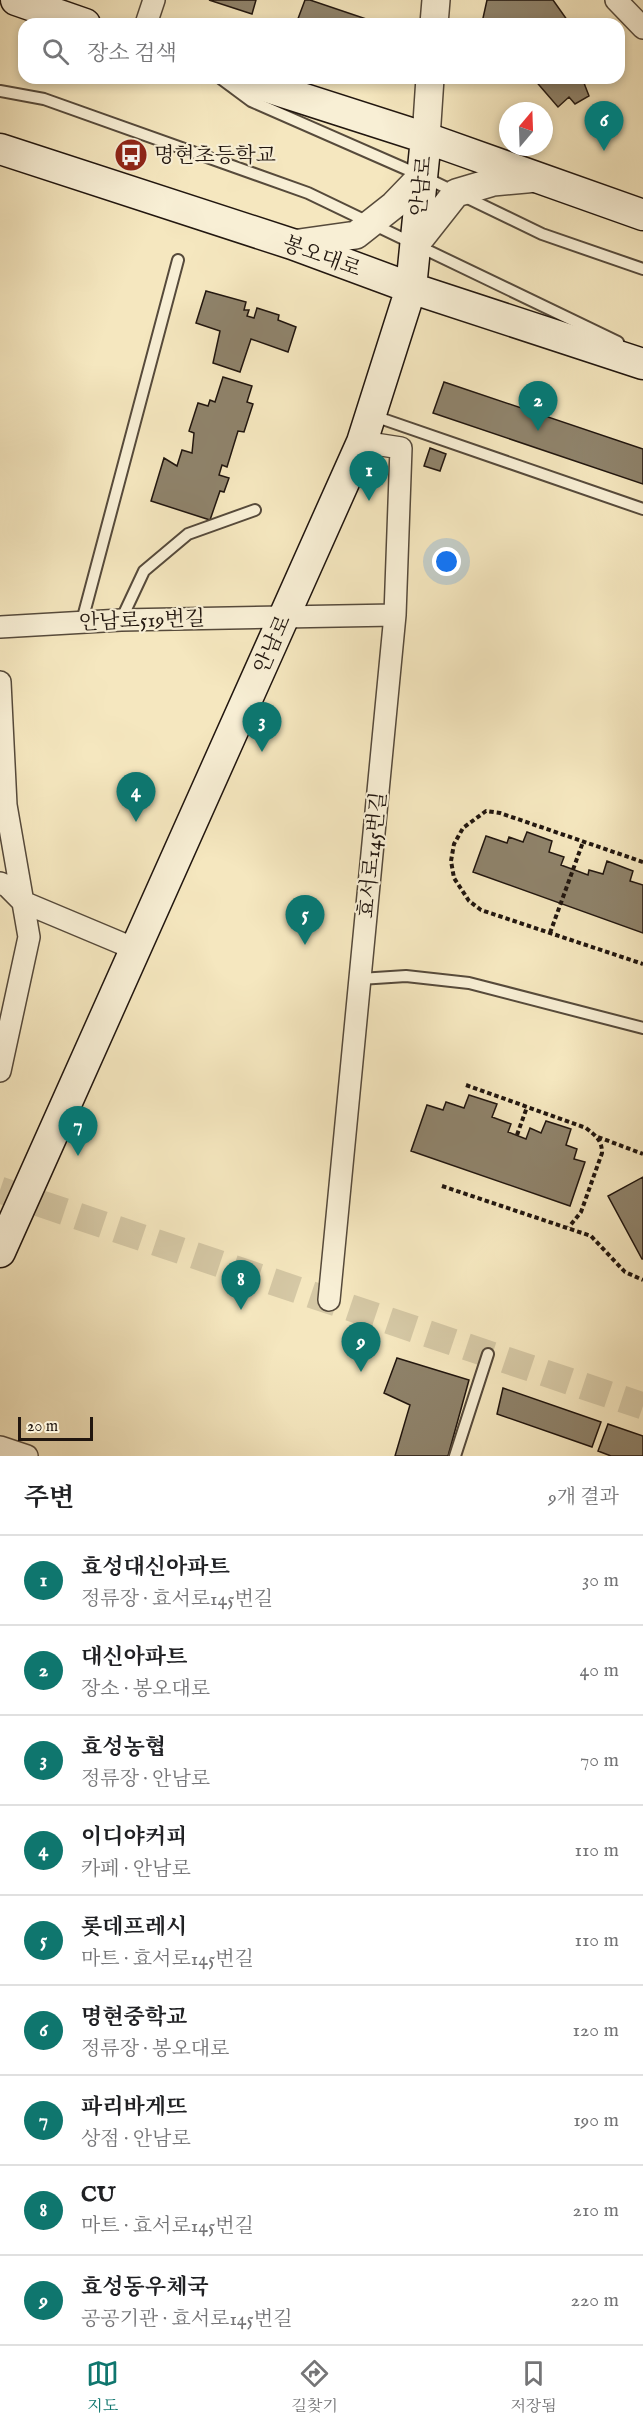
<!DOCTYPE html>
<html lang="ko">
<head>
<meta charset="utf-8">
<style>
	body { margin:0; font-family:"IM FELL English","Noto Serif KR",serif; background:#f6f6f6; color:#202124 }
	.compass { position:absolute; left:499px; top:102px; width:54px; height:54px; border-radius:50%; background:#fff; box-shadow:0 3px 9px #0003; rotate:19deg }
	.scale { position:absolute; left:18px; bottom:15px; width:75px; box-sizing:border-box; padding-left:6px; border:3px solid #21160f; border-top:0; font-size:16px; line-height:21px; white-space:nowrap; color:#21160f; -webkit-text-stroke:4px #f8efd5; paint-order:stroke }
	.you { position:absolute; left:447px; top:562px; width:21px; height:21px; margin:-15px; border:4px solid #fff; border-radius:50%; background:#1a73e8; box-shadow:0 0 0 9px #1a73e833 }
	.badge { display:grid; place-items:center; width:39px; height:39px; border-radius:50%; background:#0f766e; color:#fff; font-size:20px; font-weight:700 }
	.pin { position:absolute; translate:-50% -50px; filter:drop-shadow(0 2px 3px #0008) }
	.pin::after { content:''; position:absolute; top:32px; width:21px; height:18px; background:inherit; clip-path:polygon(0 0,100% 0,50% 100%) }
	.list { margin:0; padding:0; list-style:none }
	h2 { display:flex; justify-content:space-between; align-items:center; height:78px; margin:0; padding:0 24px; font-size:26px }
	h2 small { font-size:20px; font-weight:400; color:#757577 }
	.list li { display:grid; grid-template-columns:39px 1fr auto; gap:18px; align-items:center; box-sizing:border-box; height:90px; padding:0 24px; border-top:2px solid #e0e0e0 }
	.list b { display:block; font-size:22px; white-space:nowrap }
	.list p { margin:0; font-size:20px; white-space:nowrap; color:#757577 }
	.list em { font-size:20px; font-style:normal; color:#757577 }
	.icon { flex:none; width:33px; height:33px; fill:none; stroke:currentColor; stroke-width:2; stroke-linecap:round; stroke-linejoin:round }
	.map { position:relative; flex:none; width:643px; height:1456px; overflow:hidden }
	.search { position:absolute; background:#fff; box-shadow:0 3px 9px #0003; left:18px; right:18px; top:18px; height:66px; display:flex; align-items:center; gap:15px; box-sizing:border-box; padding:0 21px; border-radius:18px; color:#757577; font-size:22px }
	.sheet { height:888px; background:#fff }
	nav { display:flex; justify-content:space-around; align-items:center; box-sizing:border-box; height:84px; border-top:2px solid #e0e0e0; background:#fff; font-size:16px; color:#757577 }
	nav a { display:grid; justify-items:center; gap:3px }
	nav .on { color:#0f766e }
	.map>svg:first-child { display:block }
	.building { fill:#8f836b; stroke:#21160f; stroke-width:1.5 }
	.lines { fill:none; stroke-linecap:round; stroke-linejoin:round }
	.tertiary-tunnel { stroke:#d5c8a5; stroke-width:27; stroke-dasharray:27 14; stroke-linecap:butt }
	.service-casing { stroke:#564a3b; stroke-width:14 }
	.minor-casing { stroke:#564a3b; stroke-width:24 }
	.tertiary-casing { stroke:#564a3b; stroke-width:30 }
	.secondary-casing { stroke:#21160f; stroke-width:33 }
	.path { stroke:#21160f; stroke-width:4; stroke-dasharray:4.5 3; stroke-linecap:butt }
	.service { stroke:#f8efd5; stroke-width:10 }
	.minor { stroke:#f8efd5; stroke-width:21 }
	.tertiary { stroke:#f8efd5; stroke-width:27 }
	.secondary { stroke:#f8efd5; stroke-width:30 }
	.labels { text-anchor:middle; stroke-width:4.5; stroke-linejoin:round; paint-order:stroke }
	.poi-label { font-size:21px; fill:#21160f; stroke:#f8efd5; text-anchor:start }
	.street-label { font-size:21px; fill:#21160f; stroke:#f8efd5 }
</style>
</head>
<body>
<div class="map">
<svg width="643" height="1456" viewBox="0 0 643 1456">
	<rect width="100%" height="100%" fill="#f5e7bf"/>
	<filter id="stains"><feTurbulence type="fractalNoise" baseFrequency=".00333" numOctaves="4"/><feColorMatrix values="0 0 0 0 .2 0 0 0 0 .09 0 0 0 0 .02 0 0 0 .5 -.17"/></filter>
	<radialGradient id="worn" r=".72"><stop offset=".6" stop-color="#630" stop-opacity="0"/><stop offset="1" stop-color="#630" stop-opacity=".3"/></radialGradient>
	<!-- building -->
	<path class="building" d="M209,0H256L252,14Z
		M305,0H310L381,24H296Z
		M487,0H553L570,24H488L483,18Z
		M533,78H590L584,83L589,96L575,104L569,97L558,107Z
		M206,291L246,302L244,310H249L247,316L254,318L257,308L279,315L278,320L296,327L288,352L251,339L240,372L213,363L220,331L196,323Z
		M223,377L252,386L247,402L253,404L244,432L238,431L227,467L222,465L219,475L229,478L224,492L220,491L210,520L151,501L164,458L177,466L182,450L192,453L194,433L189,431L198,403L208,406L210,400L215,402Z
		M444,382L643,449V484L433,413Z
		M430,448L446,454L440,471L424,466Z
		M527,832L552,841L549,852L564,857L561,865L588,875L589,870L603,874L607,861L633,871L630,881L643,885V933L473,872L486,836L507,843L509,837L523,842Z
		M469,1095L497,1104L492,1117L511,1124L508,1132L526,1139L530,1128L541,1133L546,1121L571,1129L566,1145L577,1149L574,1159L585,1162L570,1206L411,1151L427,1105L443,1110L446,1102L464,1108Z
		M643,1177V1259H642L608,1196Z
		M397,1358L469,1380L448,1456H395L410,1405L384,1393Z
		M503,1388L601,1422L592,1447L497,1414Z
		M608,1424L643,1436V1456H611L598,1451Z"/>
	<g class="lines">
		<!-- tertiary-tunnel -->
		<path class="tertiary-tunnel" d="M0,1190L643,1406"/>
		<defs>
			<path id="service" d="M220,78L251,101L422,176L542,234L643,269
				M0,91L44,99L308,193L618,342
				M374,416L643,509
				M121,620L144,571L188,534L255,510
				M82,621L178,260
				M360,979L406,976L469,983L643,1028
				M455,1456L488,1354"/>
			<path id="minor" d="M616,0L643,28
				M146,24L154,0
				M0,627L121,620L395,615
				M0,682L6,805L29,937L0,1071
				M0,883L7,886L23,902L135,949
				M329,1300L395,615L401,448L362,442
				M0,1447L27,1456"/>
			<path id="tertiary" d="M434,24L436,0
				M426,138L430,78
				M292,244L356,235L394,205L422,176
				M415,245L456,193L493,182L537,178"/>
			<path id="secondary" d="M16,0L85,24
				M239,78L426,138L643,215
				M0,149L292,244L411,288L643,364
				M0,1252L362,442L411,288L426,138"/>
		</defs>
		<!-- service casing -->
		<use href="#service" class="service-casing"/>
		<!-- minor casing -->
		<use href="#minor" class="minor-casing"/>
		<!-- tertiary casing -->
		<use href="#tertiary" class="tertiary-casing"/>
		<!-- secondary casing -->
		<use href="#secondary" class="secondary-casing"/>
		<!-- path -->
		<path class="path" d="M643,862L500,813L486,811L463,828L454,844L451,861L454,878L469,901L481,910L643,964
			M550,933L583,842
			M466,1085L586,1128C596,1136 602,1140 602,1153L581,1212L569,1227
			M517,1135L527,1107
			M598,1137L643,1154
			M442,1186L591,1236L625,1272L643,1280"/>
		<!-- service -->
		<use href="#service" class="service"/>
		<!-- minor -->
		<use href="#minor" class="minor"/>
		<!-- tertiary -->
		<use href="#tertiary" class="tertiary"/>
		<!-- secondary -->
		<use href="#secondary" class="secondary"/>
	</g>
	<!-- icons -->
	<defs>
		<symbol id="bus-disc" viewBox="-11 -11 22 22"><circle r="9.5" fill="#8f2418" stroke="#f8efd5"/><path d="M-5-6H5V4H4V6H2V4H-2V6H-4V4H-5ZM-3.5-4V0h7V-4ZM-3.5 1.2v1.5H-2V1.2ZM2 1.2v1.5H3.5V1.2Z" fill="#fff"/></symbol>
	</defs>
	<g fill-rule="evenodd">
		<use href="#bus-disc" x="112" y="136" width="38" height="38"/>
	</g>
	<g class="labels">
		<!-- poi labels -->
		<g class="poi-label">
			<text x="154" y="162">명현초등학교</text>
		</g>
		<!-- street labels -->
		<g class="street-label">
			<text transform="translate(421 186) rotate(-84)" y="7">안남로</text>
			<text transform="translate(322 256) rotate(20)" y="7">봉오대로</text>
			<text transform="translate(142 620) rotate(-2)" y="7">안남로519번길</text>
			<text transform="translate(272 644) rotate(-66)" y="7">안남로</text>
			<text transform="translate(372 855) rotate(-84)" y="7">효서로145번길</text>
		</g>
	</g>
	<rect width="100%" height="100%" filter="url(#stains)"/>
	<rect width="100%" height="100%" fill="url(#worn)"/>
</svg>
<svg class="compass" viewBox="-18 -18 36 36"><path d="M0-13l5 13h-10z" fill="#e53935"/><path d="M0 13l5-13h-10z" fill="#757577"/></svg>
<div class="scale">20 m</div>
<div class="you"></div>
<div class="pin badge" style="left:369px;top:501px">1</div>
<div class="pin badge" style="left:538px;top:431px">2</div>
<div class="pin badge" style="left:262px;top:752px">3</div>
<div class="pin badge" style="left:136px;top:822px">4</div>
<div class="pin badge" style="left:305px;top:945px">5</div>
<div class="pin badge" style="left:604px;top:151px">6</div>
<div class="pin badge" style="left:78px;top:1156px">7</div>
<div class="pin badge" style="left:241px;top:1310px">8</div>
<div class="pin badge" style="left:361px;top:1372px">9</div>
<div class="search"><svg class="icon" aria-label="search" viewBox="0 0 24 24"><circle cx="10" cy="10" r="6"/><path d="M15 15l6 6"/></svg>장소 검색</div>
</div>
<section class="sheet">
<h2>주변<small>9개 결과</small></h2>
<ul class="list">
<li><span class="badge">1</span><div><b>효성대신아파트</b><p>정류장 · 효서로145번길</p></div><em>30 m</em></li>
<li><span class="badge">2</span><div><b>대신아파트</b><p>장소 · 봉오대로</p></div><em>40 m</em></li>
<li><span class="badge">3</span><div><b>효성농협</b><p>정류장 · 안남로</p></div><em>70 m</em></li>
<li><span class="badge">4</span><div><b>이디야커피</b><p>카페 · 안남로</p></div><em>110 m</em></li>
<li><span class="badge">5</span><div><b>롯데프레시</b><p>마트 · 효서로145번길</p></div><em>110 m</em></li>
<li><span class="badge">6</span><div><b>명현중학교</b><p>정류장 · 봉오대로</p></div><em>120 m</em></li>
<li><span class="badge">7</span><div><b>파리바게뜨</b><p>상점 · 안남로</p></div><em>190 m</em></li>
<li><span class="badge">8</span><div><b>CU</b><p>마트 · 효서로145번길</p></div><em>210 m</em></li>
<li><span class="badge">9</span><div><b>효성동우체국</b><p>공공기관 · 효서로145번길</p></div><em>220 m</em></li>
</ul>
</section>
<nav>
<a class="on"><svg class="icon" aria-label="map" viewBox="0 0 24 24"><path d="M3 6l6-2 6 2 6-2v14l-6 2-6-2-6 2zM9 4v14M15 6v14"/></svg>지도</a>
<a><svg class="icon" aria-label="directions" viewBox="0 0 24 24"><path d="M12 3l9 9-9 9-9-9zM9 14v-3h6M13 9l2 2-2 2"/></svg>길찾기</a>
<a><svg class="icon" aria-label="saved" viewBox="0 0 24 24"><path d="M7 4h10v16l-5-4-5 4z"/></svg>저장됨</a>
</nav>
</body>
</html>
